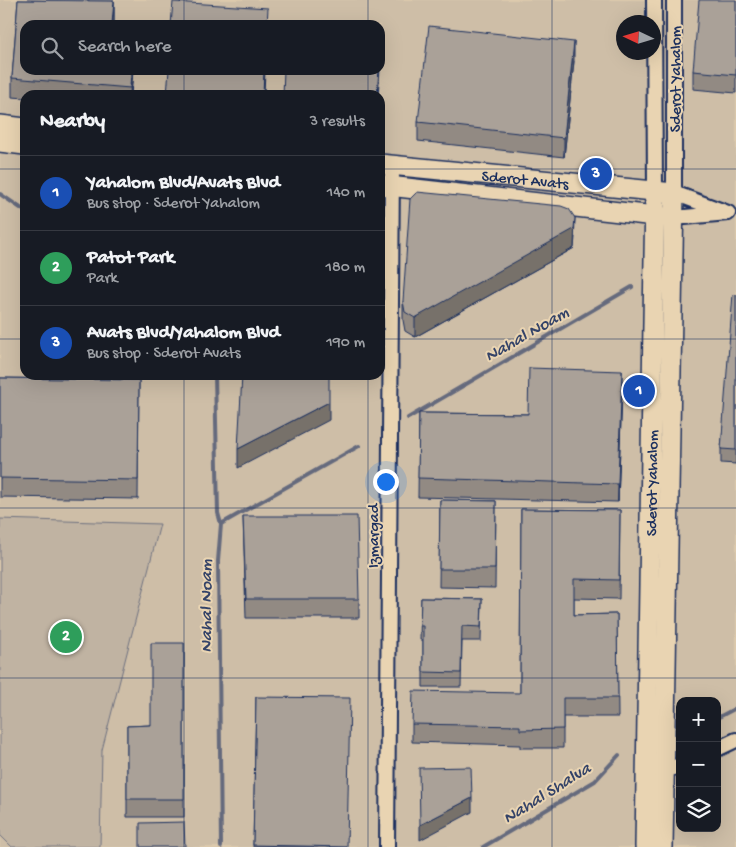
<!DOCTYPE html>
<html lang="en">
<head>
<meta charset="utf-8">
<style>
	body { margin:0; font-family:"Gochi Hand",sans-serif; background:#242831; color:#f1f3f6 }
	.controls { position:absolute; right:15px; bottom:15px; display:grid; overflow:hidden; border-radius:10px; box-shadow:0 5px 20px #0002 }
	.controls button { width:45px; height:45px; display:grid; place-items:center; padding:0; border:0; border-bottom:1px solid #363941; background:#171b24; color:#f1f3f6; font:25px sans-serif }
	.compass { position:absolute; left:616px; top:15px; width:45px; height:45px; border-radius:50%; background:#171b24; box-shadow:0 5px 20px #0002; rotate:274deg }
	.you { position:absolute; left:385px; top:481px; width:18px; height:18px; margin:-12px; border:4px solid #fff; border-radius:50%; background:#1a73e8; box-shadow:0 0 0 8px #1a73e833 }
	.badge { display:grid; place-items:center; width:32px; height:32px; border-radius:50%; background:#0b8043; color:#fff; font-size:16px; font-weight:700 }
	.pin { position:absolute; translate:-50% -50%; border:2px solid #fff; box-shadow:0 1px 5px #0006 }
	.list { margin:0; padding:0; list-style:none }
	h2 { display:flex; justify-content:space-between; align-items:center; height:65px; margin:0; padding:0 20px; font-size:21px }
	h2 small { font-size:16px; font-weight:400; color:#9ea1a6 }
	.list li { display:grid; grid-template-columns:32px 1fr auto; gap:15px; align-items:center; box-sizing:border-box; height:75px; padding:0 20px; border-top:1px solid #363941 }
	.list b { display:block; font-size:19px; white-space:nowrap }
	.list p { margin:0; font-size:16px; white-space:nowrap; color:#9ea1a6 }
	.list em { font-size:16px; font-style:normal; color:#9ea1a6 }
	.icon { flex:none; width:28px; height:28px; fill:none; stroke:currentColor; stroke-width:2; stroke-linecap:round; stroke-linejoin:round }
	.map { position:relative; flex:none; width:736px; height:847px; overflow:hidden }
	.search { position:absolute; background:#171b24; box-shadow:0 5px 20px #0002; left:20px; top:20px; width:365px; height:55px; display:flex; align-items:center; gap:12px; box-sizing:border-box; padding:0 18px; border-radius:15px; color:#9ea1a6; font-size:19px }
	.panel { position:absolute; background:#171b24; box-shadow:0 5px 20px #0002; left:20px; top:90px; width:365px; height:290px; border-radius:15px }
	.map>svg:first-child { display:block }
	.built { fill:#cebea7; fill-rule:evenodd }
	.green { fill:#c0b3a2; stroke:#6e7180 }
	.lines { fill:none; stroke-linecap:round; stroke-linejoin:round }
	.stream { stroke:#656a7d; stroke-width:4 }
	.street-casing { stroke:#1b2f5e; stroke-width:18 }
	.secondary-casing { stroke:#1b2f5e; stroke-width:22 }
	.street { stroke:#e9d4b2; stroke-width:14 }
	.secondary { stroke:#e9d4b2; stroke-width:19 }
	.wall { fill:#928a83; stroke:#1b2f5e }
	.shaded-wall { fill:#77716a; stroke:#1b2f5e }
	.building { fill:#aaa198; stroke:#1b2f5e }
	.grid { fill:none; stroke:#1b2f5e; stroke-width:1; stroke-opacity:0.55 }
	.labels { text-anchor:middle; stroke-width:4; stroke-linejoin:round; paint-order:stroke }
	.street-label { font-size:16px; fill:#1b2f5e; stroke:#e9d4b2 }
	.water-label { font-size:18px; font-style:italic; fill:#344368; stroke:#e9d4b2 }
</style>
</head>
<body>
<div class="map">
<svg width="736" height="847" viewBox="0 0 736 847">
	<rect width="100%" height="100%" fill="#ddcaad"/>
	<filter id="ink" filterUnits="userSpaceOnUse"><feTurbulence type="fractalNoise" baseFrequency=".02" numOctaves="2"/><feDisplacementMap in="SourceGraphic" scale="10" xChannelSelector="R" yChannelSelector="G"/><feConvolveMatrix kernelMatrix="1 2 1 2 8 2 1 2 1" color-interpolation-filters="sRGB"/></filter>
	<g filter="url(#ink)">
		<!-- built -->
		<path class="built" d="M0,0H736V847H0ZM624,22H654V52H624ZM25,25H380V70H25ZM25,95H380V375H25ZM680,701H717V828H680Z"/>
		<!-- green -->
		<path class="green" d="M0,519L160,524L102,750L100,847H12L0,835Z"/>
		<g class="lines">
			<!-- stream -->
			<path class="stream" d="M0,194L25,211
				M215,375L218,513L221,524
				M408,418L632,287
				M717,718L736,708
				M221,847L218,561L221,524L359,446
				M483,847L595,781L619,755"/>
			<defs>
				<path id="street" d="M654,0L655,192
					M674,0V193L728,213
					M674,218L728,213
					M717,749L736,740
					M658,774L680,765
					M387,847L392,165"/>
				<g id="secondary">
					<path d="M0,125L25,128"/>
					<path d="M0,142L25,145"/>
					<path id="s1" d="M380,164L674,193L663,847"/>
					<path d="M380,185L664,217"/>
					<path id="s2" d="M645,847L655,192"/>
				</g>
			</defs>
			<!-- street casing -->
			<use href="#street" class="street-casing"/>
			<!-- secondary casing -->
			<use href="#secondary" class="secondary-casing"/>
			<!-- street -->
			<use href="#street" class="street"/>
			<!-- secondary -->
			<use href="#secondary" class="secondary"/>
		</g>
		<!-- wall -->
		<path class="wall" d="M18,0L114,1V24L121,25H25V70H133L131,95H25V98L12,97V78Z
			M736,0V93L693,89V71Z
			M574,61L564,157L418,141V122Z
			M575,237L574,248L415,337L405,331L403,320V301Z
			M736,295V464L721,463V449Z
			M0,378L139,380L138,499L0,497Z
			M622,390L618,502L418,497L419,413L528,414Z
			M440,500L496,501L495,588L439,587Z
			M521,509L620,510L619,599L574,598V615L617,614L618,717H563V748H520V745L412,742V724L520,693Z
			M243,516L359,599V618H246Z
			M421,598L482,599L481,641H462L461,687H423V640H420Z
			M184,643V817H127V726L151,725Z
			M256,697L347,847H253Z"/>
		<!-- shaded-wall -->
		<path class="shaded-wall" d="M114,1V25H112Z
			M381,31V45L380,67V53Z
			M574,42V61L564,157V138Z
			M131,70H133L131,95H130Z
			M264,70H265L264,95H263Z
			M379,70H380L378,95H377Z
			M575,218L574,248L415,337V318Z
			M622,371V390L618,502V484Z
			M329,402V420L238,468V449Z
			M472,798V812L420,840V825Z"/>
		<!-- building -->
		<path class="building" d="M18,0L114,1L112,24L121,25H25V70H131L130,88L12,78Z
			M699,0H736V75L693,71Z
			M173,2L268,8L267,25H171Z
			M429,26L574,42L564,138L418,122Z
			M380,30L381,31L380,53Z
			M169,70H264L263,95H167Z
			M284,70L317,72V70H379L377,95H283Z
			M417,192L561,206L569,209L575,218L574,229L415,318L405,312L403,301L410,199Z
			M733,294L736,295V450L721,449Z
			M529,368L622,371L618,484L418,478L419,413L528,414Z
			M242,375H329V402L238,449Z
			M0,378L139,380L138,480L0,478Z
			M440,500L496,501L495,569H439Z
			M521,509L620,510L619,580L574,579V615L617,614L618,698H563V729L520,730V726L412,724L413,691L520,693Z
			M243,516H357L359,599H246Z
			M421,598L482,599L481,627L462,626L461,673L423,672V626H420Z
			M151,643H184V799H127V726L151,725Z
			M256,697L350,698L347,847L253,845Z
			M471,767L472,798L420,825L419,768Z
			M184,822L185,847H140V823Z"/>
	</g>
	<!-- grid -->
	<path class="grid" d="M184,0V25M368,0V25M552,0V847M184,70V95M368,70V95M0,169H25M380,169H736M0,339H25M380,339H736M184,375V847M368,375V847M0,508H736M0,678H736"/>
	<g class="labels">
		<!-- street labels -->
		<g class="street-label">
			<text transform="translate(674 79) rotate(-90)" y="6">Sderot Yahalom</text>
			<text dy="6" stroke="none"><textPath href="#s1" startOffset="146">Sderot Avats</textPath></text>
			<text dy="6" stroke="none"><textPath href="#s2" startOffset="364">Sderot Yahalom</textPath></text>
			<text transform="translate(372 536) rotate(-90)" y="6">Izmargad</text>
		</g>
		<!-- water labels -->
		<g class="water-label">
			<text transform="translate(526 333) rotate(-30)" y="6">Nahal Noam</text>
			<text transform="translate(205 606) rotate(-90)" y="6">Nahal Noam</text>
			<text transform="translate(546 792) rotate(-32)" y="6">Nahal Shalva</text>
		</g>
	</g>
</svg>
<div class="controls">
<button>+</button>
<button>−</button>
<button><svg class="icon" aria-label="layers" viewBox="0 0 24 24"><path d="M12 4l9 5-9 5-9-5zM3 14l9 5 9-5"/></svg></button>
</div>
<svg class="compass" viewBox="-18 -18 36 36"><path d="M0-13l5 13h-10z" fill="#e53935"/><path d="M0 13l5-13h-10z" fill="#9ea1a6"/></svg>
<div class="you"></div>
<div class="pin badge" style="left:639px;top:391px;background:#1a4fb4">1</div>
<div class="pin badge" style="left:66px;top:637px;background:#2e9e5b">2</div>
<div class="pin badge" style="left:596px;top:174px;background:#1a4fb4">3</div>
<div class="search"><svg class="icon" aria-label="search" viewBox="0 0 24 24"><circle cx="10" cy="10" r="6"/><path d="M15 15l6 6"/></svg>Search here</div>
<section class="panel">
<h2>Nearby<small>3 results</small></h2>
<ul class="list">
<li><span class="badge" style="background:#1a4fb4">1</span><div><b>Yahalom Blvd/Avats Blvd</b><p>Bus stop · Sderot Yahalom</p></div><em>140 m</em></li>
<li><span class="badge" style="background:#2e9e5b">2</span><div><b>Patot Park</b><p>Park</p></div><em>180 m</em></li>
<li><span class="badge" style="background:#1a4fb4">3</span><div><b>Avats Blvd/Yahalom Blvd</b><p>Bus stop · Sderot Avats</p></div><em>190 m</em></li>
</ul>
</section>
</div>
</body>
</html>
